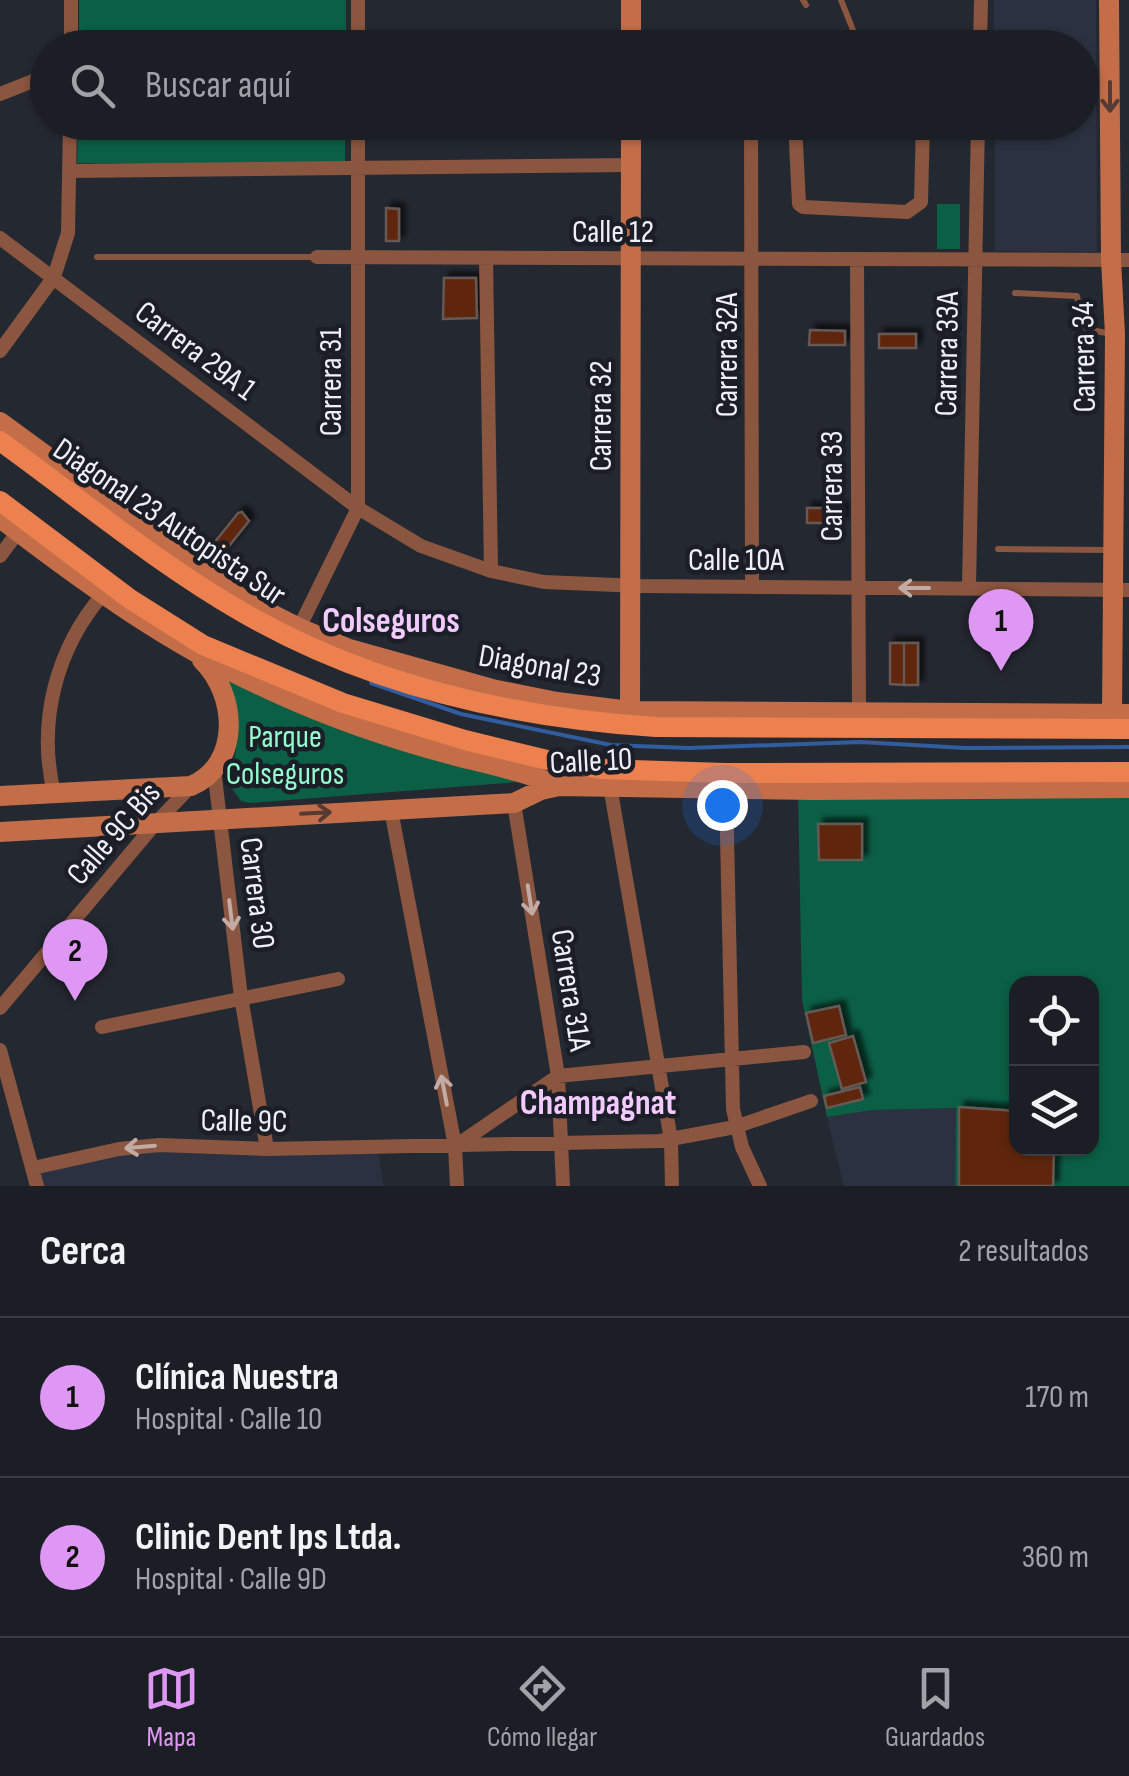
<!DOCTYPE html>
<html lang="es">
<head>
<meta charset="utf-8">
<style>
	body { margin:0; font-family:"Sofia Sans Condensed",sans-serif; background:#24272d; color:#f1f3f6 }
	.controls { position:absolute; right:30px; bottom:30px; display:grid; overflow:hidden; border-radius:20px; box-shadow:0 2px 8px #0004 }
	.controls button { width:90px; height:90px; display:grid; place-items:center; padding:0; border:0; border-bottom:2px solid #393c42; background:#1b1e25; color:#f1f3f6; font:50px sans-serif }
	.you { position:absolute; left:722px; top:805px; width:35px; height:35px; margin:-25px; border:8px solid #fff; border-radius:50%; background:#1a73e8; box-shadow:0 0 0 15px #1a73e833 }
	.badge { display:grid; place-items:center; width:65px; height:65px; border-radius:50%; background:#de98f3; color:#111; font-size:32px; font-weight:700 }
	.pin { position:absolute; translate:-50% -82px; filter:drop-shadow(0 2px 5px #0008) }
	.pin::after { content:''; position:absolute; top:52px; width:35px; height:30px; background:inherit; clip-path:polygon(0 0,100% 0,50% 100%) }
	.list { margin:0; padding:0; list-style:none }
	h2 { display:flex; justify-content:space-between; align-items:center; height:130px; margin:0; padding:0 40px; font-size:42px }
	h2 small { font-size:32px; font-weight:400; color:#a0a2a7 }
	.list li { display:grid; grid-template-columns:65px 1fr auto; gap:30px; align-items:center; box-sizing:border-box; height:160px; padding:0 40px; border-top:2px solid #393c42 }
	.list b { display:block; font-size:38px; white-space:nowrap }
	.list p { margin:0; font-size:32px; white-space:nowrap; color:#a0a2a7 }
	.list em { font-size:32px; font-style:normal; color:#a0a2a7 }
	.icon { flex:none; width:55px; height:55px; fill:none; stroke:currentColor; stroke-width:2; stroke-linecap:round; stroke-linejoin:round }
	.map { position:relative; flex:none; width:1129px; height:1186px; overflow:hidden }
	.search { position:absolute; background:#1b1e25; box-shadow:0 2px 8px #0004; left:30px; right:30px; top:30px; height:110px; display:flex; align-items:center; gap:25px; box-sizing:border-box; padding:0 35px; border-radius:55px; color:#a0a2a7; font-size:38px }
	.sheet { height:450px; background:#1b1e25 }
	nav { display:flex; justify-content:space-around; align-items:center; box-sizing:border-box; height:140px; border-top:2px solid #393c42; background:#1b1e25; font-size:28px; color:#a0a2a7 }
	nav a { display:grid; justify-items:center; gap:5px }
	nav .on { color:#de98f3 }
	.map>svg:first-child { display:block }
	.built { fill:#2b3140 }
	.green { fill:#0b5f44; fill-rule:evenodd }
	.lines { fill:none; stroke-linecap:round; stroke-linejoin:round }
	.stream { stroke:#315d9e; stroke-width:4 }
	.building { fill:#60260d; stroke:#655854; stroke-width:2.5; filter:url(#shadow) }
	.lane { stroke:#8b563f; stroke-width:6 }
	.street { stroke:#8b563f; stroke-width:14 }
	.secondary { stroke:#c36e49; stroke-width:20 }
	.primary { stroke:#ed804f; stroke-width:20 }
	.oneway { stroke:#563a33 }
	.oneway2 { stroke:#c1aba4 }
	.labels { text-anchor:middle; stroke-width:9; stroke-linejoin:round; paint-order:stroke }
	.street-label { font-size:32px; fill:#eef0f7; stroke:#1b1e27 }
	.park-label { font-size:32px; fill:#94fccf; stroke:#1b1e27 }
	.neighbourhood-label { font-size:35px; font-weight:bold; fill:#f2cbfe; stroke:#1b1e27 }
</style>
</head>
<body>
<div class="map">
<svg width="1129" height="1186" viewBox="0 0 1129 1186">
	<defs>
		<filter id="shadow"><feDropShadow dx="5.5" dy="-5.5" stdDeviation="2.5" flood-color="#0009"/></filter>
	</defs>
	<rect width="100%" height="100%" fill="#242831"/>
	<!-- built -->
	<path class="built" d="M994,0H1096L1097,252L995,251V123L1082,122V48L994,47Z
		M956,1108L955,1186H844L827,1117L873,1110Z
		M377,1147L384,1186H37L33,1168L119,1149Z"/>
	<!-- green -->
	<path class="green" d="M79,0H346V47H79Z
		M78,123H345V166L77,163Z
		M937,204H960V249H937Z
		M227,678L518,782L250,803L241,801L230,786L238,736Z
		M1129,788V1186H955L956,1108L873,1110L827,1117L802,1000L798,790ZM1016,984H1092V1148H1016Z"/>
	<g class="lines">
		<!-- stream -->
		<path class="stream" d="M371,683L461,714L611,745L688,748L861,742L965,748L1129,747"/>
	</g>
	<!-- building -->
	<path class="building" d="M386,208L399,209V241H386Z
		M444,278H476L477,318L443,319Z
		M810,330L845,331V345H809Z
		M879,334H916V348H879Z
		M807,508H842V523H807Z
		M242,512L249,521L221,556L210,548L238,513Z
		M890,643H904V685L890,684Z
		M904,643H918V685H904Z
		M818,824H862V860H819Z
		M839,1006L846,1035L813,1043L806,1013Z
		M853,1036L866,1082L842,1089L829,1043Z
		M860,1087L863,1099L827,1108L824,1096Z
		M959,1107L1016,1111V1148H1054L1053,1186H959Z"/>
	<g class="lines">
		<!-- lane -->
		<path class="lane" d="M803,0L806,5
			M841,0L853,30
			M97,257H315
			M1015,293L1077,296L1082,322L1087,329L1111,334
			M998,549L1112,550"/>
		<!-- street -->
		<path class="street" d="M71,48V0
			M358,48V0
			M980,48L981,0
			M0,94L48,75
			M751,122L752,587
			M795,122L799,204L803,207L907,212L921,202L923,122
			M70,171L631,165
			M0,238L358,508L421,546L491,571L544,582L640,586L1129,590
			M317,257L1129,260
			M486,258L491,571
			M857,259L859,713
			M0,351L54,277L68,233L70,122
			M0,556L18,532
			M969,587L978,122
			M299,628L358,508V122
			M214,769L241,997L267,1149
			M610,786L671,1140L672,1186
			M726,790L733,1109L742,1147L760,1186
			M54,793C37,722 56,648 104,593
			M514,803L558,1076L563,1186
			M391,810L455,1146L457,1186
			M0,1008L155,824L191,786
			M102,1027L338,979
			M0,1050L37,1186
			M457,1145L558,1076L804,1052
			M33,1168L119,1149L159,1145L267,1149L660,1141L735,1127L811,1101"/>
		<!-- secondary -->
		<path class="secondary" d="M1109,0L1111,260L1115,334L1112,714
			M631,48V0
			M0,422L242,599L299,628L349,649L492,689L557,702L630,711L1129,714
			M0,518C87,585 176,649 277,693C336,720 402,742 464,758C497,766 527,773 559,786
			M630,711L631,122
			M0,796L191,786C242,764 237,694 202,660
			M0,832L514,803L541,790L559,786L816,790L1129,788"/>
		<!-- primary -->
		<path class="primary" d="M0,441C79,498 157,563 242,612C368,685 513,718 656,727L1129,729
			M0,501L130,599L203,645L343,703L465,740L547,760L601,769L725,773L1129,772"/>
	</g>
	<!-- one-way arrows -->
	<defs><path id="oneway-shaft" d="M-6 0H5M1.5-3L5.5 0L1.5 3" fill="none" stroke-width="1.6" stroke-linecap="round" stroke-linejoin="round" transform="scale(2.5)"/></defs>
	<g class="oneway">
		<use href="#oneway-shaft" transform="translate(1110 97) rotate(90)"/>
		<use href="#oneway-shaft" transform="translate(316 813) rotate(-3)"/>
	</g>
	<g class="oneway2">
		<use href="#oneway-shaft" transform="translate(914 588) rotate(180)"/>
		<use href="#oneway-shaft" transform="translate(530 900) rotate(81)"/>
		<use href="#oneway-shaft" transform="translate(231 915) rotate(83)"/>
		<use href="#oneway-shaft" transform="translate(444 1090) rotate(-101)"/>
		<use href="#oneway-shaft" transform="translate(140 1147) rotate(175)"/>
	</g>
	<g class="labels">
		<!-- street labels -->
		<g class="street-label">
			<text x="613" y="242">Calle 12</text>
			<text transform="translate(196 350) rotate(37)" y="11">Carrera 29A 1</text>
			<text transform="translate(946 354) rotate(-89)" y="11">Carrera 33A</text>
			<text transform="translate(726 355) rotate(-90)" y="11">Carrera 32A</text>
			<text transform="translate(1083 357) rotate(-91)" y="11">Carrera 34</text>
			<text transform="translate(330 382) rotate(-90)" y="11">Carrera 31</text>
			<text transform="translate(600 416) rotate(-90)" y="11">Carrera 32</text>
			<text transform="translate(831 486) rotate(-90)" y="11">Carrera 33</text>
			<text transform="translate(170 521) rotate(34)" y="11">Diagonal 23 Autopista Sur</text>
			<text x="736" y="570">Calle 10A</text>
			<text transform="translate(540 665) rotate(10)" y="11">Diagonal 23</text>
			<text transform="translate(591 760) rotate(-3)" y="11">Calle 10</text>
			<text transform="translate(113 833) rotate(-49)" y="11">Calle 9C Bis</text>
			<text transform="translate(258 893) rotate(83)" y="11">Carrera 30</text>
			<text transform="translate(572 990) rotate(81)" y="11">Carrera 31A</text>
			<text transform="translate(244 1120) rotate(1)" y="11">Calle 9C</text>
		</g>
		<!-- park labels -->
		<g class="park-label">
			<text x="285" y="747">Parque<tspan x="285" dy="37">Colseguros</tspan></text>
		</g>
		<!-- neighbourhood labels -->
		<g class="neighbourhood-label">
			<text x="391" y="632">Colseguros</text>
			<text x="598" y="1114">Champagnat</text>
		</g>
	</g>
</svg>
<div class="controls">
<button><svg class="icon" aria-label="locate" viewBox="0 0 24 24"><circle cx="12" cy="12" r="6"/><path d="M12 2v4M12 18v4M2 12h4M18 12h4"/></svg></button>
<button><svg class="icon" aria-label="layers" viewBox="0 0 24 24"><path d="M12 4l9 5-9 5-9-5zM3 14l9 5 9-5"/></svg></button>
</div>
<div class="you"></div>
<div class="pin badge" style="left:1001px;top:671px">1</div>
<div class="pin badge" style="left:75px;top:1001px">2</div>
<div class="search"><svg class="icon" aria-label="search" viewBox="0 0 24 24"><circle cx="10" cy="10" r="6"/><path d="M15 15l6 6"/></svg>Buscar aquí</div>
</div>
<section class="sheet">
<h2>Cerca<small>2 resultados</small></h2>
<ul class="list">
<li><span class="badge">1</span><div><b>Clínica Nuestra</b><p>Hospital · Calle 10</p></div><em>170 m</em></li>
<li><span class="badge">2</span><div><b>Clinic Dent Ips Ltda.</b><p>Hospital · Calle 9D</p></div><em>360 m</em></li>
</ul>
</section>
<nav>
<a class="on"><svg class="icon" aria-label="map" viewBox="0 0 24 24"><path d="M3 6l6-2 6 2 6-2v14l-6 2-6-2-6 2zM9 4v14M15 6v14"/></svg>Mapa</a>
<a><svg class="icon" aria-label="directions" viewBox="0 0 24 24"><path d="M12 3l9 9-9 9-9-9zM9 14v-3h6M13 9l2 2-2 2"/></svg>Cómo llegar</a>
<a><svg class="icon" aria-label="saved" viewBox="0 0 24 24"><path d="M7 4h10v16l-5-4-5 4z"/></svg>Guardados</a>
</nav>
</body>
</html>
